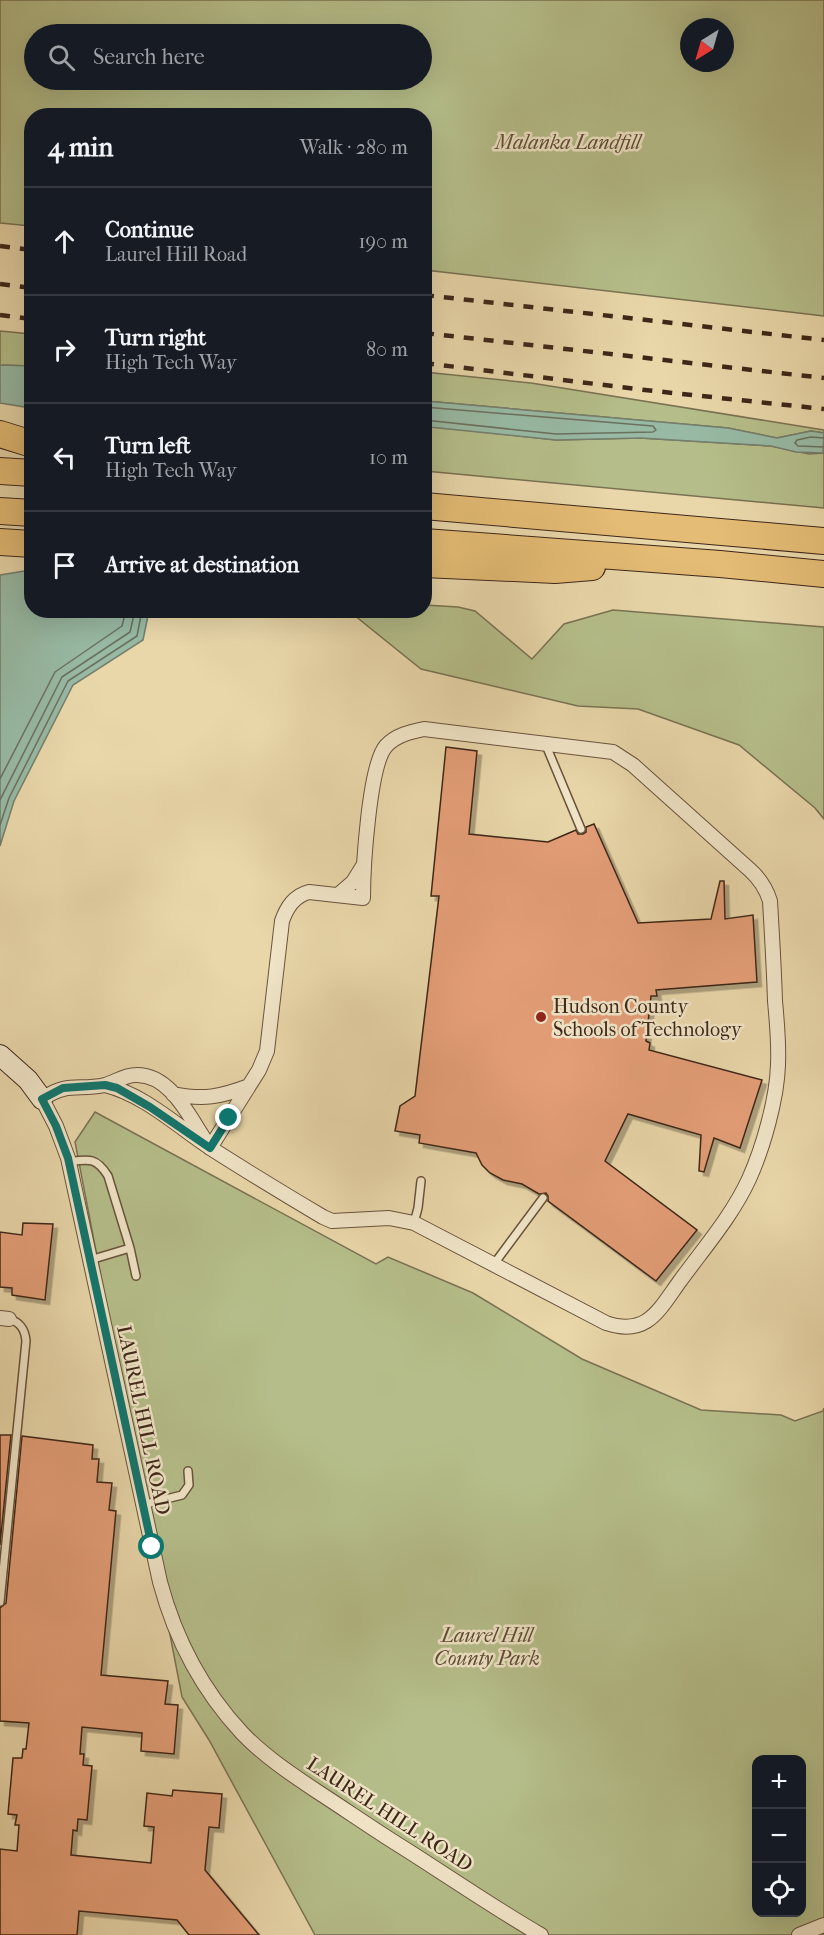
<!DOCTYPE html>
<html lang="en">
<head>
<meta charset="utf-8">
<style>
	body { margin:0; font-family:"IM FELL French Canon",serif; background:#242831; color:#f1f3f6 }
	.controls { position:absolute; right:18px; bottom:18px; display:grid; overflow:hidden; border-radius:12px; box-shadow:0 6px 24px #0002 }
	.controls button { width:54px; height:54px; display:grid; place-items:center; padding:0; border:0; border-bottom:2px solid #363941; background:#171b24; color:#f1f3f6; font:30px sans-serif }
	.compass { position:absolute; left:680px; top:18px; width:54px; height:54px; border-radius:50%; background:#171b24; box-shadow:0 6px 24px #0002; rotate:217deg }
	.stop { position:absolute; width:18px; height:18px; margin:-14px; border:4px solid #0f766e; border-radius:50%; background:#fff }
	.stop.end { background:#0f766e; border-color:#fff; box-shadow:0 2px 6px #0008 }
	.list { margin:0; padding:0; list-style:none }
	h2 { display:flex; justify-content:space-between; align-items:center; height:78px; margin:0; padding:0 24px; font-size:26px }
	h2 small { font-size:20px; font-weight:400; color:#9ea1a6 }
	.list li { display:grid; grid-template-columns:39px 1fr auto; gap:18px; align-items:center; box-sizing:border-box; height:108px; padding:0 24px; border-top:2px solid #363941 }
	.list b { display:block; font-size:22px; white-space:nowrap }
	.list p { margin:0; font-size:20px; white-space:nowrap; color:#9ea1a6 }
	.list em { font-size:20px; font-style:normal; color:#9ea1a6 }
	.icon { flex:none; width:33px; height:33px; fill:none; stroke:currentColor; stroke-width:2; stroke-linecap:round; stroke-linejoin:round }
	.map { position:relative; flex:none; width:824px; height:1935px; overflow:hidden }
	.search { position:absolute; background:#171b24; box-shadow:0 6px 24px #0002; left:24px; top:24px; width:408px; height:66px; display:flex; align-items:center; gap:15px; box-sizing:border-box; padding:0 21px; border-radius:33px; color:#9ea1a6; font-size:22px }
	.panel { position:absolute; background:#171b24; box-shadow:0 6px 24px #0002; left:24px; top:108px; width:408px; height:510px; border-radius:24px }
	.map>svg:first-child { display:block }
	.green { fill:#b5be8a; stroke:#7a7252; stroke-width:1.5; fill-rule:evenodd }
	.water { fill:#98baa5; stroke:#747f6d; stroke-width:1.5 }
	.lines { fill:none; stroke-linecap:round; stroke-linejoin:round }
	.shore { stroke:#6b705f; stroke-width:1.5 }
	.building { fill:#e49e77; stroke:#3e2719; stroke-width:1.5; filter:url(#shadow) }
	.lane-casing { stroke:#69533d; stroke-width:10 }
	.street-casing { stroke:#69533d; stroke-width:16 }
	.secondary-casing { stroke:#3e2719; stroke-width:22 }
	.highway-casing { stroke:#3e2719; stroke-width:28 }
	.lane { stroke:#f1e5c8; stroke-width:7 }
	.street { stroke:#f1e5c8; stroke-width:14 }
	.secondary { stroke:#f1e5c8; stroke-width:20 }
	.highway { stroke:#e4bc75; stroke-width:26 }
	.rail { stroke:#3e2719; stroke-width:4.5; stroke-dasharray:10 10; stroke-linecap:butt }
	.route { stroke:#0f766e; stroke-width:8 }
	.poi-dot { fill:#8f2418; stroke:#f1e5c8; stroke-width:2 }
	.labels { text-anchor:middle; stroke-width:5; stroke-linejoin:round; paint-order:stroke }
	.park-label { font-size:20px; font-style:italic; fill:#5c4d35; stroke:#f1e5c8 }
	.poi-label { font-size:20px; fill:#3e2719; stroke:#f1e5c8; text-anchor:start }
	.street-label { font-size:20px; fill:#3e2719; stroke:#f1e5c8 }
</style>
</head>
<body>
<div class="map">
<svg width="824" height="1935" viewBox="0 0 824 1935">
	<defs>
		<filter id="shadow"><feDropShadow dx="4.5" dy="4.5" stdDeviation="0" flood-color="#0004"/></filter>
	</defs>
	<rect width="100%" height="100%" fill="#e9d7aa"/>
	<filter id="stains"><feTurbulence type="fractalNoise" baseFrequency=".00333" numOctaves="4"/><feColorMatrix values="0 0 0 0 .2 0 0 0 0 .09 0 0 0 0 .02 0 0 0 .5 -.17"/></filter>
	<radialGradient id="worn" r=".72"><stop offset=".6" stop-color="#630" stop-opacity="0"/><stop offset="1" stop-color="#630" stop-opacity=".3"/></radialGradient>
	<!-- green -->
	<path class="green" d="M0,0H824V316L425,270L424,116H32L31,226L0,223ZM689,27H725V63H689ZM34,34H422V80H34Z
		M0,331L31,334V366L0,365Z
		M424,372L531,383L824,430V433L811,431L777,438L728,428L425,401Z
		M425,426L556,440L640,438L771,446L809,454L823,453L824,440V508L425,471Z
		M425,605L458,607L475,611L532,659L564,624L613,610L824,627V819L815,808L739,745L638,709L578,706L421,669L349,611L424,610Z
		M95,1112L376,1264L388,1257L473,1293L582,1359L701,1410L781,1415L795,1421L823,1411L824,1408V1935H315L209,1740L182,1697L75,1142ZM756,1760H802V1912H756Z"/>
	<!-- water -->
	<path class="water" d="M0,365L31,366V408L0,403Z
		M425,401L728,428L777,438L811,431L824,433L823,453L796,452L771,446L641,438L556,440L429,427L425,426Z
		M31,570L32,610L149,611L143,640L73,685L14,801L0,846V575Z"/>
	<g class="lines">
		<!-- shore -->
		<path class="shore" d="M424,407L653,426L656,430L653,432L556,434L424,420
			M824,438L811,437L797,440L795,443L798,446L824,447
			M0,779L55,672L122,626L126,610
			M0,800L62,677L130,632L135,610
			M0,825L9,798L68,681L137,636L142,610"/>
	</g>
	<!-- building -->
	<path class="building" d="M446,747L477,751L469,834L548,842L576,830L578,834H583L586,832V827L594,824L638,923L711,919L720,881H724L725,919L753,915L757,982L656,990L657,996H651L646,1041L650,1043L649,1050L762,1080L740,1148L714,1138L704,1172L699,1171L701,1135L628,1114L605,1161L697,1230L656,1281L548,1201V1196L546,1193L539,1194L522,1184L503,1180L490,1173L482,1165L476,1153L419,1143L420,1135L395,1131L400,1106L415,1096L439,896H431Z
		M23,1223L53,1224L45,1300L12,1295V1288L0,1287V1232L22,1235Z
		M0,1435H11L0,1545Z
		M22,1436L93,1445L92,1459H99L97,1482L112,1483L109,1510L116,1511L101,1675L168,1681L165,1704L178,1705L174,1754L141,1751L142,1733L82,1727L80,1754H84L83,1765L92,1766L87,1820L78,1819L77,1831L73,1830L71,1855L151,1863L154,1827L144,1826L147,1793L172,1796L173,1790L222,1794L219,1828L209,1827L205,1870L259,1935H189L177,1920L79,1911L77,1935H0V1849L17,1851L19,1825H15L17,1815L8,1814L13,1758H22L23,1749H26L29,1723L0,1721V1608L6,1603Z"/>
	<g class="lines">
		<defs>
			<path id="lane" d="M545,743L581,829
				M68,1162C89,1159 96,1157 108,1176L130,1248L90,1260
				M414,1223L418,1208L421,1181
				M130,1248L136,1276
				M494,1264L543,1198
				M142,1505L182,1495L189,1485L188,1471
				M0,1602L26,1341C25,1329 20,1322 9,1319"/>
			<path id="street" d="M338,895L353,882L363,866
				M105,1085C145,1095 178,1127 212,1149C248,1172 286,1195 323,1217L332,1221L389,1218L414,1223L606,1323C647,1337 659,1310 680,1281C704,1248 732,1216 749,1179C763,1148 777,1099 778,1065C779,1044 777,1022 775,1001C774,968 772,935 770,901C766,888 760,879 750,870L633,765L613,752L424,729C410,732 396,735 386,746C369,765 363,869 363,898L309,892C294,896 287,907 282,921L267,1051L259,1070L210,1148
				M173,1094C204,1100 220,1097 249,1086
				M205,1140C189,1116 170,1074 136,1075C124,1075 116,1082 105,1085C78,1091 69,1081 42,1099L56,1126L68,1158L160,1582C175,1638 202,1690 242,1733C264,1756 291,1774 318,1792C346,1810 373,1829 402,1847C448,1876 494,1908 541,1935
				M0,1318L9,1319
				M799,1935L824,1925"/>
			<path id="secondary" d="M0,1055L28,1080L42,1099"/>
			<path id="highway" d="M0,434L32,444
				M0,471L32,473
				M424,506L824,541
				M0,511L32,513
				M0,542L32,544
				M424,542L720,564L824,574
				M424,564L555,570L592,567"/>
		</defs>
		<!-- lane casing -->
		<use href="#lane" class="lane-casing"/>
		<!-- street casing -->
		<use href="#street" class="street-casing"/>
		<!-- secondary casing -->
		<use href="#secondary" class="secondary-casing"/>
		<!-- highway casing -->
		<use href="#highway" class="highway-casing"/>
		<!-- lane -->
		<use href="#lane" class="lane"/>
		<!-- street -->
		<use href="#street" class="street"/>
		<!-- secondary -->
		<use href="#secondary" class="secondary"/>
		<!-- highway -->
		<use href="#highway" class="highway"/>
		<!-- rail -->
		<path class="rail" d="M0,246L32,250
			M0,284L32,288
			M424,295L824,340
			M0,315L32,319
			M424,333L824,378
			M424,363L645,390L824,409"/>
	</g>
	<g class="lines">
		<!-- route -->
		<path class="route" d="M152,1547L68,1158L56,1126L42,1099L63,1088L105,1085L117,1088L150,1107L210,1148L229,1118"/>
	</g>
	<!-- markers -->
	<circle class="poi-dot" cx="541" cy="1017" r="6"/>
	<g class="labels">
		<!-- park labels -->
		<g class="park-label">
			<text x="568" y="149">Malanka Landfill</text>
			<text x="487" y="1642">Laurel Hill<tspan x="487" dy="23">County Park</tspan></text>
		</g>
		<!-- poi labels -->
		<g class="poi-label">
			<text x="553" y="1013">Hudson County<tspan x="553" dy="23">Schools of Technology</tspan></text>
		</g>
		<!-- street labels -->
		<g class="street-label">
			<text transform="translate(144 1420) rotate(78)" y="7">LAUREL HILL ROAD</text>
			<text transform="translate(390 1814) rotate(33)" y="7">LAUREL HILL ROAD</text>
		</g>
	</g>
	<rect width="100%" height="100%" filter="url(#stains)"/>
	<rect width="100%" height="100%" fill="url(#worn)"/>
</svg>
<div class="controls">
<button>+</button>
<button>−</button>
<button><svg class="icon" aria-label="locate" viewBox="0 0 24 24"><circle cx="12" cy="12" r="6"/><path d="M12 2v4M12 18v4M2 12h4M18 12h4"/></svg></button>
</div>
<svg class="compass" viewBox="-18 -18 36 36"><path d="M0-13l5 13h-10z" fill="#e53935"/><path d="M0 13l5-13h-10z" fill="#9ea1a6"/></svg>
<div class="stop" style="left:152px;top:1547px"></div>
<div class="stop end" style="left:229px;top:1118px"></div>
<div class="search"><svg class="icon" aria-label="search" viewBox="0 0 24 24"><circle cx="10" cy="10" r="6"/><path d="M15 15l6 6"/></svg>Search here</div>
<section class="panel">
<h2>4 min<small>Walk · 280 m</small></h2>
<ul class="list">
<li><svg class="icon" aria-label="ahead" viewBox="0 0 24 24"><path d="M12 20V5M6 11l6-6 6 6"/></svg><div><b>Continue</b><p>Laurel Hill Road</p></div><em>190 m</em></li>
<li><svg class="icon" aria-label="right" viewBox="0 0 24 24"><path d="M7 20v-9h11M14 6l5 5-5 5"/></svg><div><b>Turn right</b><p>High Tech Way</p></div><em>80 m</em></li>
<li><svg class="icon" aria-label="left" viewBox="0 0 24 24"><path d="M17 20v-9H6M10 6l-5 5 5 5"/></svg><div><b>Turn left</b><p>High Tech Way</p></div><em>10 m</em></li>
<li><svg class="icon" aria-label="arrive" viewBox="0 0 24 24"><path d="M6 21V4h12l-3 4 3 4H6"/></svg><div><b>Arrive at destination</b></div></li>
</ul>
</section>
</div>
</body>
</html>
